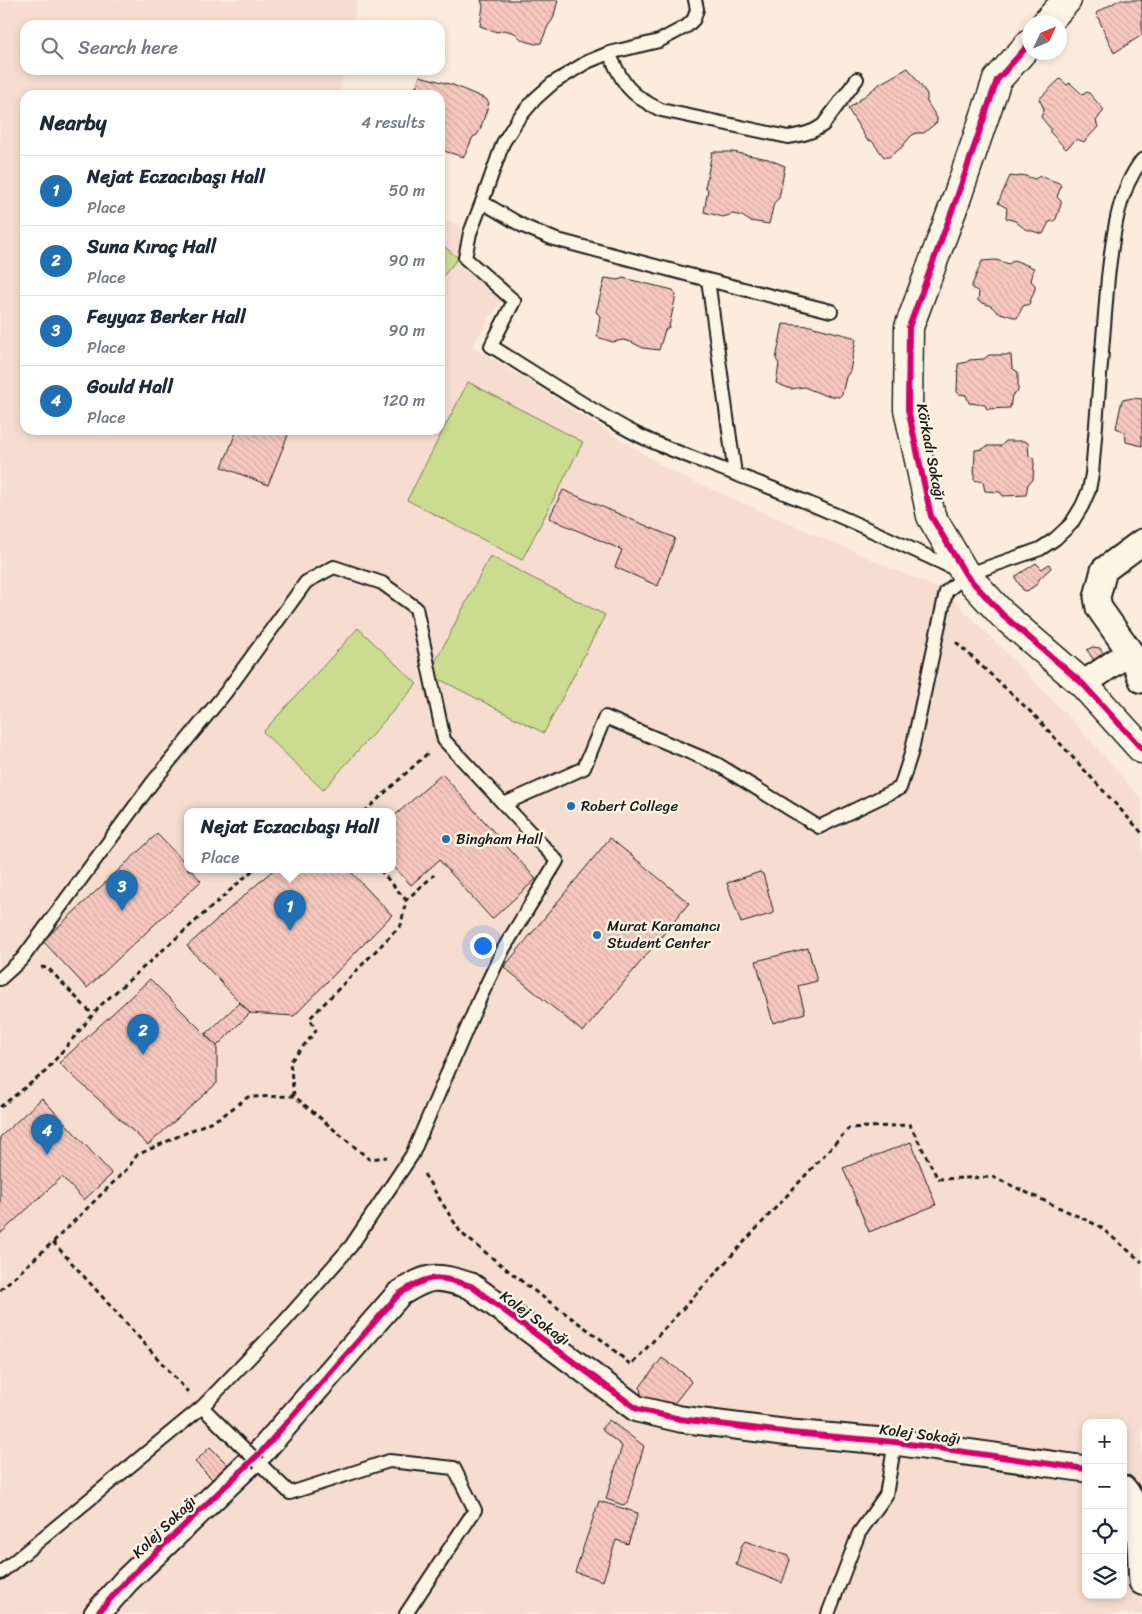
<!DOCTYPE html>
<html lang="en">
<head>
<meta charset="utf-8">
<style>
	body { margin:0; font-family:Sriracha,sans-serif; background:#f6f6f7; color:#1f2937 }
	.controls { position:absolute; right:15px; bottom:15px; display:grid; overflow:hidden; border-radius:10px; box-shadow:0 2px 8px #0003 }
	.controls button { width:45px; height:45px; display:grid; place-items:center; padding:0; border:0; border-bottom:1px solid #e0e1e3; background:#fff; color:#1f2937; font:25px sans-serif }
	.compass { position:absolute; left:1022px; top:15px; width:45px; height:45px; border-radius:50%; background:#fff; box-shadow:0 2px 8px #0003; rotate:46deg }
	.you { position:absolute; left:482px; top:945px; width:18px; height:18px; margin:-12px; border:4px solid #fff; border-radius:50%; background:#1a73e8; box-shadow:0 0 0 8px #1a73e833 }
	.badge { display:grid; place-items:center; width:32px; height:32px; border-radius:50%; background:#1f6fb2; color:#fff; font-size:16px; font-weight:700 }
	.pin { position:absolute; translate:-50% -41px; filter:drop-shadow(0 1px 2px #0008) }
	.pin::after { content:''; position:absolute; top:26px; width:18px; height:15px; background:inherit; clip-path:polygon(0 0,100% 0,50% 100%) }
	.popup { position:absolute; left:184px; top:808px; width:212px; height:65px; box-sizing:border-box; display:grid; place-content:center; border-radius:10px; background:#fff; filter:drop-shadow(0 1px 4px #0005); font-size:16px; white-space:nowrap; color:#747a83 }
	.popup b { font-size:19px; color:#1f2937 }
	.popup::after { content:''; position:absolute; left:50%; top:100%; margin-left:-10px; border:10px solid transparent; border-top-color:#fff }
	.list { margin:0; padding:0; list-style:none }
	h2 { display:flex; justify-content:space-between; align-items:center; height:65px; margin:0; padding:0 20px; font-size:21px }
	h2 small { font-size:16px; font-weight:400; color:#747a83 }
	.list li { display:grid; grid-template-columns:32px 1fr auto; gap:15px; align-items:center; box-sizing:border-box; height:70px; padding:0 20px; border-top:1px solid #e0e1e3 }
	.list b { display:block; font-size:19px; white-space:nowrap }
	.list p { margin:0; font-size:16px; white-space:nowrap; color:#747a83 }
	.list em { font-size:16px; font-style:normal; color:#747a83 }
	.icon { flex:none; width:28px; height:28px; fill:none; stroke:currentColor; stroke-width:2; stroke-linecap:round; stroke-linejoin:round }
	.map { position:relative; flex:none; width:1142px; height:1614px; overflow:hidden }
	.search { position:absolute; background:#fff; box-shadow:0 2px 8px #0003; left:20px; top:20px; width:425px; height:55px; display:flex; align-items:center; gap:12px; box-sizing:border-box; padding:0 18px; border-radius:15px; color:#747a83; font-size:19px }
	.panel { position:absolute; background:#fff; box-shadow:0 2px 8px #0003; left:20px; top:90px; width:425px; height:345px; border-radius:15px }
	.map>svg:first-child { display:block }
	.built { fill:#f6ddd0; fill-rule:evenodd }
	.pitch { fill:#cbdc90; stroke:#747c56 }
	.building { fill:url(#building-back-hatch); stroke:#1c1c1c }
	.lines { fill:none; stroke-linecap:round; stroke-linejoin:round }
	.lane-casing { stroke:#1c1c1c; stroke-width:16 }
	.street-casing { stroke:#1c1c1c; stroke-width:29 }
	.secondary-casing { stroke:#1c1c1c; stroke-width:31 }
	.path { stroke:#1c1c1c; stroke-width:3; stroke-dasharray:5 4; stroke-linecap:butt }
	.lane { stroke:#fcf5e5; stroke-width:12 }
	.street { stroke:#fcf5e5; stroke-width:25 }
	.secondary { stroke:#fcf5e5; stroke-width:28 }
	.lane-bridge-casing { stroke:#1c1c1c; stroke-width:16; stroke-linecap:butt }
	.lane-bridge { stroke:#fcf5e5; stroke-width:12 }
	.cycleway-casing { stroke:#fcf5e5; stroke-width:9 }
	.cycleway { stroke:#d6006c; stroke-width:6 }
	.poi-dot { fill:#1f6fb2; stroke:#fcf5e5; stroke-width:2 }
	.labels { text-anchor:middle; stroke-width:5; stroke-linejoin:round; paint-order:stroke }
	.street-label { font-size:15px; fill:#1c1c1c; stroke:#fcf5e5 }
	.poi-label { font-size:15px; fill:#1c1c1c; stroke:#fcf5e5; text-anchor:start }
</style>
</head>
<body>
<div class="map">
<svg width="1142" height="1614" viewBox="0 0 1142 1614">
	<defs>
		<pattern id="building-back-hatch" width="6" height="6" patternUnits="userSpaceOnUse" patternTransform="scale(1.25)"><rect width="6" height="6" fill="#f7c8be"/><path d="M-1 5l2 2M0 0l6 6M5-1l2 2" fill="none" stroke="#d3aba3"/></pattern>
	</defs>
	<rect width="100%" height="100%" fill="#fbecdd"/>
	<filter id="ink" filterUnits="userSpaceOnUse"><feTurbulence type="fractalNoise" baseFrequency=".02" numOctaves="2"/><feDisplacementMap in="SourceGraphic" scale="10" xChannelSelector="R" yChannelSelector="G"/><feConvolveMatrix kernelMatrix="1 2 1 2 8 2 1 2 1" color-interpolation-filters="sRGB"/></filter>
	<g filter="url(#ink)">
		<!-- built -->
		<path class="built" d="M0,0H357L352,25H25V70H344L339,95H25V430H440V218L461,225L465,266L503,298L472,346L674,473L946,592L1076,724L1142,800V1614H0ZM188,812H392V870H188ZM1086,1423H1123V1595H1086Z"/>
		<!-- pitch -->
		<path class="pitch" d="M440,243L458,258L440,280Z
			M468,382L583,442L522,560L407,500Z
			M490,556L605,615L544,733L429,674Z
			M358,628L417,684L323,790L263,732Z"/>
		<!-- building -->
		<path class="building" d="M481,0H558L553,19L548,26L541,43L535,44L522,40L515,33L504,30L497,32L480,26L483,6Z
			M1119,0H1142V35L1114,53L1096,13Z
			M908,68L927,94V102L937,118V122L924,133H916L911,136L901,148L889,157H884L872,141L867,140L848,109L881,83Z
			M420,76L453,85L486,99L489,103L480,130L477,135L473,137L464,157L447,152L440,147V95H413Z
			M1060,79L1067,85L1070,83L1083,95L1086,92L1089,93L1104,110L1096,121L1098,127L1084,142L1077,139L1066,149L1050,132V128L1041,117L1044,109L1039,99Z
			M712,152H733L768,159L785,166L779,198L774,203L769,224L750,221L742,216L733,214L723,217L704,212L708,189L705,187L706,183Z
			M1022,175L1035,179L1040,176L1059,183L1061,186L1057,197L1061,201V204L1056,219L1054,221L1049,222L1043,234L1025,229L1015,221L1006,218L1007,208L998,203L1010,176L1017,177Z
			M996,260L1009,264L1014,260L1034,268L1031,281L1035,285V289L1029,304L1023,306L1017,318L997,312L991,306L978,301L979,292L972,288V285L982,261Z
			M605,278L618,280L623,278L673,290L676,295L671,318L669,327L665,330L659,350L643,348L631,342L623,340L613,342L597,337L600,316L596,312Z
			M783,324L810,326L853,337L856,339L850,371L846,377L842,394L839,397L824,395L804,387L791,389L776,383L779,364L776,359Z
			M989,355H1011L1012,368L1018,372V391L1012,395L1010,408L987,409L985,405L969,403L966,395L959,394L957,392L958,364L967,362L969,360L984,359Z
			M1133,398L1142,399V446L1126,442L1125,432L1116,428L1122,400Z
			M237,430H290L268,485L222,467Z
			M1006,441H1024L1028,443L1029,456L1033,458L1034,463L1033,480L1028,484L1026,495L1003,496L1000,492L985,491L983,482L974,480L975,450L983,449L987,446H1001Z
			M563,490L675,538L658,586L615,567L622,550L549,518Z
			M1036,563L1042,569L1049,564L1051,568L1040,578L1036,585L1027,591L1023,590L1016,579V576Z
			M1092,647L1100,648L1105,656L1097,665L1087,650Z
			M442,774L536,879L492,919L439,860L411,885L392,865V818Z
			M157,834L188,866V870H191L201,881L87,988L43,941Z
			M610,838L689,903L583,1032L504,967Z
			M273,870H349L392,915L294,1016L250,1013L187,946Z
			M760,872L763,874L774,913L741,923L727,883Z
			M808,948L817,981L798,986L805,1013L773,1023L756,961Z
			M150,979L217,1046V1083L148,1145L59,1063Z
			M240,1002L250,1013L217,1046L205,1035Z
			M42,1098L112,1174L84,1200L62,1177L0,1234V1137Z
			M911,1142L936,1205L869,1232L843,1168Z
			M662,1358L687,1376L691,1382L669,1410L642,1402L640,1387Z
			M609,1420L644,1446L627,1503L623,1505L606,1499L622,1446L603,1431L602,1428Z
			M210,1447L230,1467L215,1482L195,1462Z
			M599,1501L638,1513L628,1544L616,1540L603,1581L575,1572Z
			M745,1541L788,1556L790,1560L782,1583L736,1565L742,1545Z"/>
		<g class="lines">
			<defs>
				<path id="lane" d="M695,0L697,9L694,19L687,26L659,41L609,53L587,62L553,83L535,99L518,119L503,143L482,202L523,226L554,239L708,280L735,474
					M609,53C623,84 629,95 661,110L788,137C801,135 812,133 823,125L857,79
					M482,202L470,233L465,258L514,301L491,346C540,376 589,410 640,436C671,451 703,461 735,474C811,502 884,536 957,570
					M708,280L831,311
					M504,804L584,768L605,717L717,764L819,827L900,788L911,754L946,592L966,575L1040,549L1055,539L1071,524L1082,506L1089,490L1092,474L1108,277C1113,237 1117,192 1142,160
					M0,979L22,959L152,783L226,692L306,582L334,567L382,583L416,608L444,740L557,861L504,948L480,998L412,1155L351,1246L284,1322L202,1407L0,1573
					M202,1407L231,1436
					M259,1463L290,1493L389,1461L454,1468L475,1510L406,1614
					M828,1614L859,1533L886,1495L895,1442"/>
				<path id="street" d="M1142,542L1104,570L1097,597L1099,608L1130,652L1142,680
					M1083,684L1130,652
					M1123,1488C1142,1507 1140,1556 1142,1582
					M97,1614L126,1581L262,1451L399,1294C431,1274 435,1275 471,1286L637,1409L680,1419L791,1433L895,1442L1086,1469"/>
				<path id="secondary" d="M1047,22L1067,0
					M1030,43L997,80L956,200L909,327L908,409L931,516L966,575L1003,615L1083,684L1142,749"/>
			</defs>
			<!-- lane casing -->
			<use href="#lane" class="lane-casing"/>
			<!-- street casing -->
			<use href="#street" class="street-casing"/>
			<!-- secondary casing -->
			<use href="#secondary" class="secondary-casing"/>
			<!-- path -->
			<path class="path" d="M956,642L1034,715L1142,833
				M364,812L429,752
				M380,870L406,900
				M41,967L48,968L93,1015
				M294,1096L290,1062L316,1031L310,1018L401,925L406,900L434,875
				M0,1107L44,1073L101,1005L253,870
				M424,1174L461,1233L529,1287L602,1340L631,1365L849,1128L910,1125L938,1179L993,1177L1099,1226L1142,1262
				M53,1242L188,1392
				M0,1290L53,1242L128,1168L137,1155L221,1117L248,1097L294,1096L369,1159L387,1157"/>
			<!-- lane -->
			<use href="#lane" class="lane"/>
			<!-- street -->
			<use href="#street" class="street"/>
			<!-- secondary -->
			<use href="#secondary" class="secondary"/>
			<defs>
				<path id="lane-bridge" d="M231,1436L259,1463"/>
			</defs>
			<!-- lane-bridge casing -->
			<use href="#lane-bridge" class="lane-bridge-casing"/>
			<!-- lane-bridge -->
			<use href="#lane-bridge" class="lane-bridge"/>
			<defs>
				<path id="cycleway" d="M1030,43L997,80L956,200L909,327L908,409L931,516L966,575L1003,615L1083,684L1142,749
					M97,1614L126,1581L262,1451L399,1294C431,1274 435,1275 471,1286L637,1409L680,1419L791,1433L895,1442L1086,1469"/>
			</defs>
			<!-- cycleway casing -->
			<use href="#cycleway" class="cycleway-casing"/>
			<!-- cycleway -->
			<use href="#cycleway" class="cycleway"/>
		</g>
	</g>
	<!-- markers -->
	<g class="poi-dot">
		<circle cx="571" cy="806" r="5"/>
		<circle cx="446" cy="839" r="5"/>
		<circle cx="597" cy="935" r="5"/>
	</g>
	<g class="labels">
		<!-- street labels -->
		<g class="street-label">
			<text transform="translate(931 452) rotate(79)" y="5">Körkadı Sokağı</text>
			<text transform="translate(535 1318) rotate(36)" y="5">Kolej Sokağı</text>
			<text transform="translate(920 1434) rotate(7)" y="5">Kolej Sokağı</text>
			<text transform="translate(164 1527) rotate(-44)" y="5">Kolej Sokağı</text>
		</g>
		<!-- poi labels -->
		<g class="poi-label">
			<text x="581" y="811">Robert College</text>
			<text x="456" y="844">Bingham Hall</text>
			<text x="607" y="931">Murat Karamancı<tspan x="607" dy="17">Student Center</tspan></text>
		</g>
	</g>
</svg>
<div class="controls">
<button>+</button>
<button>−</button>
<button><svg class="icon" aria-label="locate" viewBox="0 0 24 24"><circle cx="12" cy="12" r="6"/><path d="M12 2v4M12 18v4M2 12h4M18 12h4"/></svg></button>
<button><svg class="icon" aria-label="layers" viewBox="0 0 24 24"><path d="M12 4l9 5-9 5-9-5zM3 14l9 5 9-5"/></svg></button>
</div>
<svg class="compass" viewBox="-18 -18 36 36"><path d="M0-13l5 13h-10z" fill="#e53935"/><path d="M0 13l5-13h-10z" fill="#747a83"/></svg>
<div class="you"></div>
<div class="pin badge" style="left:290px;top:931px">1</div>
<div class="popup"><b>Nejat Eczacıbaşı Hall</b>Place</div>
<div class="pin badge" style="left:143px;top:1055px">2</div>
<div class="pin badge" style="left:122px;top:911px">3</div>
<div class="pin badge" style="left:47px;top:1155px">4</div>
<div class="search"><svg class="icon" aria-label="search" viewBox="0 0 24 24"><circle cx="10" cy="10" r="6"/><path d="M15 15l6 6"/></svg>Search here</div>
<section class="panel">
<h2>Nearby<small>4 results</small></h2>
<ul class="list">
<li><span class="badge">1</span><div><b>Nejat Eczacıbaşı Hall</b><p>Place</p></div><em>50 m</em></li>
<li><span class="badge">2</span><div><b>Suna Kıraç Hall</b><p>Place</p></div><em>90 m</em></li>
<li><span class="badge">3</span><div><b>Feyyaz Berker Hall</b><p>Place</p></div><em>90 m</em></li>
<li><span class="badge">4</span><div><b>Gould Hall</b><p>Place</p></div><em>120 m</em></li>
</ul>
</section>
</div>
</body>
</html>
